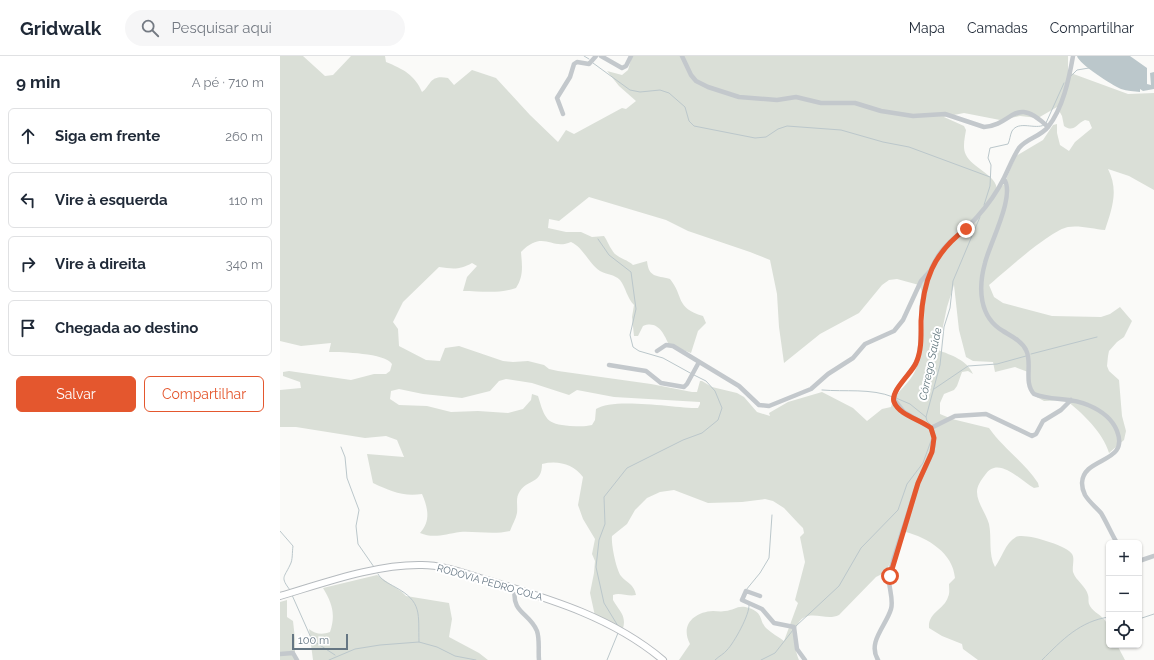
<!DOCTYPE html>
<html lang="pt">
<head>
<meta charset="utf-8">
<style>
	body { margin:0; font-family:Raleway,sans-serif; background:#f6f6f7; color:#1f2937 }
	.controls { position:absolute; right:12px; bottom:12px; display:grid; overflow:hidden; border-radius:6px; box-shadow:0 1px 3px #0004 }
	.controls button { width:36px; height:36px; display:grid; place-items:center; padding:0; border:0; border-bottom:1px solid #e0e1e3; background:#fff; color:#1f2937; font:20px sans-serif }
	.scale { position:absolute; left:12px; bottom:10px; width:56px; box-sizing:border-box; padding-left:4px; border:2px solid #657683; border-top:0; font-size:11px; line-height:14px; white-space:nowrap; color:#657683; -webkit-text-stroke:3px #fff; paint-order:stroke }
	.stop { position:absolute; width:12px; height:12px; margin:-9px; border:3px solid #e4572e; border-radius:50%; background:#fff }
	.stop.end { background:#e4572e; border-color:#fff; box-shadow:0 1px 4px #0008 }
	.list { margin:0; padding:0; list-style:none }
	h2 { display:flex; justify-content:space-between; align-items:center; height:52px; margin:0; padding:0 16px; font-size:17px }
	h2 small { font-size:13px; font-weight:400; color:#747a83 }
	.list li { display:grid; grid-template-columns:26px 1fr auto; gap:12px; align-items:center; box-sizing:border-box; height:56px; margin:0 8px 8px; padding:0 8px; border:1px solid #e0e1e3; border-radius:6px }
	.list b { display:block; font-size:15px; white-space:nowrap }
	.list em { font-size:13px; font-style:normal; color:#747a83 }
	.actions { display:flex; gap:8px; padding:12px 16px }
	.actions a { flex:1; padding:9px 0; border:1px solid #e4572e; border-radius:6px; text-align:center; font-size:14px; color:#e4572e }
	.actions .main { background:#e4572e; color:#fff }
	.icon { flex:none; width:22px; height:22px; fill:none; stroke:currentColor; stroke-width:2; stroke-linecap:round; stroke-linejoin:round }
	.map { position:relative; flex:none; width:874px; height:604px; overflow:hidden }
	header { display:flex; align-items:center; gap:24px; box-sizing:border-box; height:56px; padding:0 20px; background:#fff; border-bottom:1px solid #e0e1e3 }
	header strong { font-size:19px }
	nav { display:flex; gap:22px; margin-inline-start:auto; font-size:14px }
	.search { width:280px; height:36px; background:#f6f6f7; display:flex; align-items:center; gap:10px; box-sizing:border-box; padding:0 14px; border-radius:22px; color:#747a83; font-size:15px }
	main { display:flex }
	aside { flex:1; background:#fff }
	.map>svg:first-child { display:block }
	.green { fill:#dadfd7; fill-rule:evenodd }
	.water { fill:#bbc7cb }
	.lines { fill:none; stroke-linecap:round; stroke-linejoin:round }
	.stream { stroke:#bbc7cb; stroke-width:1 }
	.major-casing { stroke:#b5babe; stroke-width:8 }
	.minor { stroke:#c3c8cc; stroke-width:4.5 }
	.major { stroke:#fff; stroke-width:6 }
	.route { stroke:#e4572e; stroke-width:5 }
	.labels { text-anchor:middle; stroke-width:4; stroke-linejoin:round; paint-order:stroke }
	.street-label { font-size:10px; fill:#657683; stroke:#fff }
	.water-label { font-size:11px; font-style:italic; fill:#60757c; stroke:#fff }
</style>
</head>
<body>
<header>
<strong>Gridwalk</strong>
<div class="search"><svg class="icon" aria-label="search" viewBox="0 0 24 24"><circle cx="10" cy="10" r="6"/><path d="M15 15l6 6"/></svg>Pesquisar aqui</div>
<nav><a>Mapa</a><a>Camadas</a><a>Compartilhar</a></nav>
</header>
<main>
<aside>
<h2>9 min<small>A pé · 710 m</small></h2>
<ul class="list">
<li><svg class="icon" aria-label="ahead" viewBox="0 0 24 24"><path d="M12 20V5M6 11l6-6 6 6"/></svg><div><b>Siga em frente</b></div><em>260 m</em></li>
<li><svg class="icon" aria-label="left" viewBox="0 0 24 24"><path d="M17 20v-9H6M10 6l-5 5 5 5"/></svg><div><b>Vire à esquerda</b></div><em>110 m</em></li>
<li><svg class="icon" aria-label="right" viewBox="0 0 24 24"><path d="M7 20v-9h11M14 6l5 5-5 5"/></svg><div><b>Vire à direita</b></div><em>340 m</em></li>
<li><svg class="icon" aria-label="arrive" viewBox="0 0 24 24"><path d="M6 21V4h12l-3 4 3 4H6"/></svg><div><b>Chegada ao destino</b></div></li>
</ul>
<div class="actions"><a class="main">Salvar</a><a>Compartilhar</a></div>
</aside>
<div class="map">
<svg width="874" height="604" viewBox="0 0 874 604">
	<rect width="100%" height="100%" fill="#fafaf8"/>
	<!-- green -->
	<path class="green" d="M0,0H23L45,20L53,19L71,0H105L106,6C123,13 135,19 142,36C151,30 149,18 168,22L174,29L192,14L216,22L250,59L278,86L286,74L294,78L342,52L346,53L356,45L339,30L327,15L342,19L348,14L352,0H788V16L848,38L874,37V134L849,120L828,113C839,134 832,153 825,174C814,173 799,169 788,171C771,174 724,216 709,229L714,241L723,247L772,260L821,261L830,258L840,251L852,265L844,281L837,286L829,295L828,300L827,310L829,315L839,324L842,360L846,375L844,384L829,397C823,376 802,357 786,344L764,345L753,339L748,316L735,311L715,316L713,306L693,305L686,301L679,274L674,229L667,251L658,294C671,299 687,304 693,318L688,315L682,316L677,330L674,334L664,338L660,347V358L672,363L709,372C723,392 744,406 758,427L759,431L754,432C740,424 718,399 705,419C701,424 697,430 697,436C697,447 706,457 709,468C712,482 708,498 715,511C722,502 725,487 736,481C744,476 788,490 792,498C795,502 792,510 793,516C796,525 806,530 808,539C809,542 808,544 809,548C812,555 818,557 824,563C830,570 829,580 829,589H837L845,604H698L683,593L682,588L662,580L649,572C648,556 664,554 668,541C670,537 669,533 669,528L675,522C673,497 648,482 626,476L621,481L606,516L596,521L559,559C549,564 539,558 528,560C510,564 514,593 519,604H399L410,588C400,569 414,556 433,555C437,555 441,556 445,555C455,554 458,548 469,552C484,557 479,565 486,572C491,577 499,581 504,585L518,547L515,544L525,506L520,481L524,477L523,472L518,467L504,452L493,445L485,443L462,446L428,447L394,434L380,436L367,442L355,454L347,468L332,480C331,488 336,513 341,520C347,527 354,528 356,539C348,541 340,536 333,539V544C339,555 348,560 342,575L315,560L310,537L314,517L315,505L312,498L315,483L303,463L298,449L303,421C293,408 278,404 262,408C262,428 248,423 240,435C235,442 238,449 237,457C236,463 232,469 230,475C213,479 196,475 180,476C165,478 154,483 140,477C151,465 148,452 142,438C123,441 110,435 93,427L87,398L124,401L117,384L106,380L85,382L16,371H0V334L21,332L20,326L3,320V316L9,315L71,324L94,318H106L110,315L112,308C105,297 62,296 49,296L51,287L21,290L0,285ZM777,51L782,60L784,70C794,77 796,68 805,64L809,65L812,72L795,86L789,95L780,89L777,77V68L773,69L763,84L736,100L724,128L717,134C717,119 692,112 686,99C682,92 685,81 686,74L684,70L664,61L684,57L720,64L740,60L758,62ZM309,141L386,164L408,175L470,196L490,204L497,238L499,271L504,307L540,278L579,257L602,229L609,224L617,223L639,229C649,244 643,304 633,319C626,331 614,337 611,351L602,353L587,365L573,352L542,336L508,346L489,357L490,360L477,356L464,341L457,337L432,331L422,325H420L417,336H412L371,328L278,315L269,313L264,309L248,305L233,306L223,305L179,290L165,292L160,305L146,304L119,290L118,273L113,266L123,246L159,211C173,213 180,214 192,207L197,210L187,221L183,235C201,235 218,238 236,232C244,220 242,209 241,196C264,173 271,195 291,186C304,192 308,207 320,215C327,219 334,218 340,224C346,232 347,242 354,249L352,261L354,280H358L363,270C378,264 384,278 389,289L411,297L418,275L426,267L423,260C395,252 404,240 390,223C376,219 369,222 367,205L353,209C347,203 336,202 332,194C329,190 327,184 324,180L312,181L301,176H286L268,172L269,163L279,165ZM226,323L252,327L289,339L297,334L334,341L420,346V348L418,352C395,352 333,341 316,353L315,364L312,369C304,371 298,370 290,370C266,368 265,363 258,340L252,338L251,344L243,353L228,357L198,355L171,356L147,350L119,349L110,343L111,335L119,333L143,338L182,342L210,335L219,325Z
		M97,519L122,536L126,540L169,547L172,563L169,581L199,597L208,604H33L29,573C35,578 42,579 50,576C56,558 52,547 43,532Z
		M7,544V561L13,565L15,583V604H0V546Z"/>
	<!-- water -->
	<path class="water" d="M797,0H850L867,12V28L871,29L870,17L874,16V33L863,35L860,33V36C854,35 847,35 841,33C832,29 799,8 797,0Z"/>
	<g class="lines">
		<!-- stream -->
		<path class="stream" d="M304,0L309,3
			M313,7L350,34L360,36L380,34L389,37L405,51L409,65L414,70L475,82L486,81L498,73L507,70L561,74L603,86L629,91L710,121
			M791,20L797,14L809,12
			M766,67L784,27
			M704,149L710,130L711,109L708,102L710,92L728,88C730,84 730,79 732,75C739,64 755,74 764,69
			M318,183L329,199L351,216L356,253L350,279L353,291L359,295L383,302L412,318
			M751,298L817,281
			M654,333L688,310L717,308L746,300
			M542,334C565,336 591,332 613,341
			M616,342L630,348L646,361
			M651,369L647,365L646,361L660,309L664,271L670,252L673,225L700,161
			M61,391L65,401L67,422L79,454L76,470L78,488L94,511
			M0,475L13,490C12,496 13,504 10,509C4,522 0,521 10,534
			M98,518C101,524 108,527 115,531C143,546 138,558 139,586
			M466,534L480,517L489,502L492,459
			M12,539L32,584L55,599
			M859,563L874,558
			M338,570L324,547L316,511L319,484L325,468L324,441L347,412L403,384L422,377L438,364L442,352L435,335L426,325L414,319
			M516,570L559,530L581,492L618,454L627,428L643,407L652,382
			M49,604L75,593L100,589L139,586L157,591L175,600L196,604
			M327,604L338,577
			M435,604C439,600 444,598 447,594C454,587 470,558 469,549
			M481,604L495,597L513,574
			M762,604C782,584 800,565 829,561"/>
		<defs>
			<path id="major" d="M0,540C44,527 96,508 142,509C164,509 186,518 207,524C270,543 332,561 383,604"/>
		</defs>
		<!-- major casing -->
		<use href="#major" class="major-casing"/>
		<!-- minor -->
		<path class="minor" d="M321,0L342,12L346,10L351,0
			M402,0L411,19L416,25L428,31L459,41L497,44L516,41L541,47H575L601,55L633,60L665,58L704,71C734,69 734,38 768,71
			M283,58L277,42L290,21L294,8L297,6L309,8L316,0
			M724,123C736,139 709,189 705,207C698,232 699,261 723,275C731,280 742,285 746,294C753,307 743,326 754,338C771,345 791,341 808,349C820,354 832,362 837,375C850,408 803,400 802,427C802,431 803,435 805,439C809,446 816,451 821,457C827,467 831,477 837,487
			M377,295L386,289L393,290L459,330L479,349L489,350L531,333L548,318L573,302L585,288L614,275L623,264L641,225L650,215
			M329,309L366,315L381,327L404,331L407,328L419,306
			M651,372L675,360L706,358L752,380L756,378L763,365L781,354L791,344
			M859,505L874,500
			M235,533C231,557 250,557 257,575C260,584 258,595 259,604
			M480,540L466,535L462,544L482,553L494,567L514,571L517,593L525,604
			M0,598L13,597L17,604
			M598,604C587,586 606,570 611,553C614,543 608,531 609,520C612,505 618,490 622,476C628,460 632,443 638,427C645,410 660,391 651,372L624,356L614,343C614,330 633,317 638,302C643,285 640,266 642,248C644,232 649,214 658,200C668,184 685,175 697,161C707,150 717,136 724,122C729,112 733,101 739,92C747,82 760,81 768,71C783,52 789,23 793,0"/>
		<!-- major -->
		<use href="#major" class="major"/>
	</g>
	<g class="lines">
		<!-- route -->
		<path class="route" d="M610,520L638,427L652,396L654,382L651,372C640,363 620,360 614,346C610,335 632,317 636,307C642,294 641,279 641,265C643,225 653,197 686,173"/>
	</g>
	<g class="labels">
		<!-- street labels -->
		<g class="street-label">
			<text transform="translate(210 526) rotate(16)" y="4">RODOVIA PEDRO COLA</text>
		</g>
		<!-- water labels -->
		<g class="water-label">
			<text transform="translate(650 308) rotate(-78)" y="4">Córrego Saúde</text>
		</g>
	</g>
</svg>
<div class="controls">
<button>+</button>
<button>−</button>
<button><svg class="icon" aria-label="locate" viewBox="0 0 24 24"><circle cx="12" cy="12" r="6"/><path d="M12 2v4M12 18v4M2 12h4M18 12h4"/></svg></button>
</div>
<div class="scale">100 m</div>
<div class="stop" style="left:610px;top:520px"></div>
<div class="stop end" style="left:686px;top:173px"></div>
</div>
</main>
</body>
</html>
